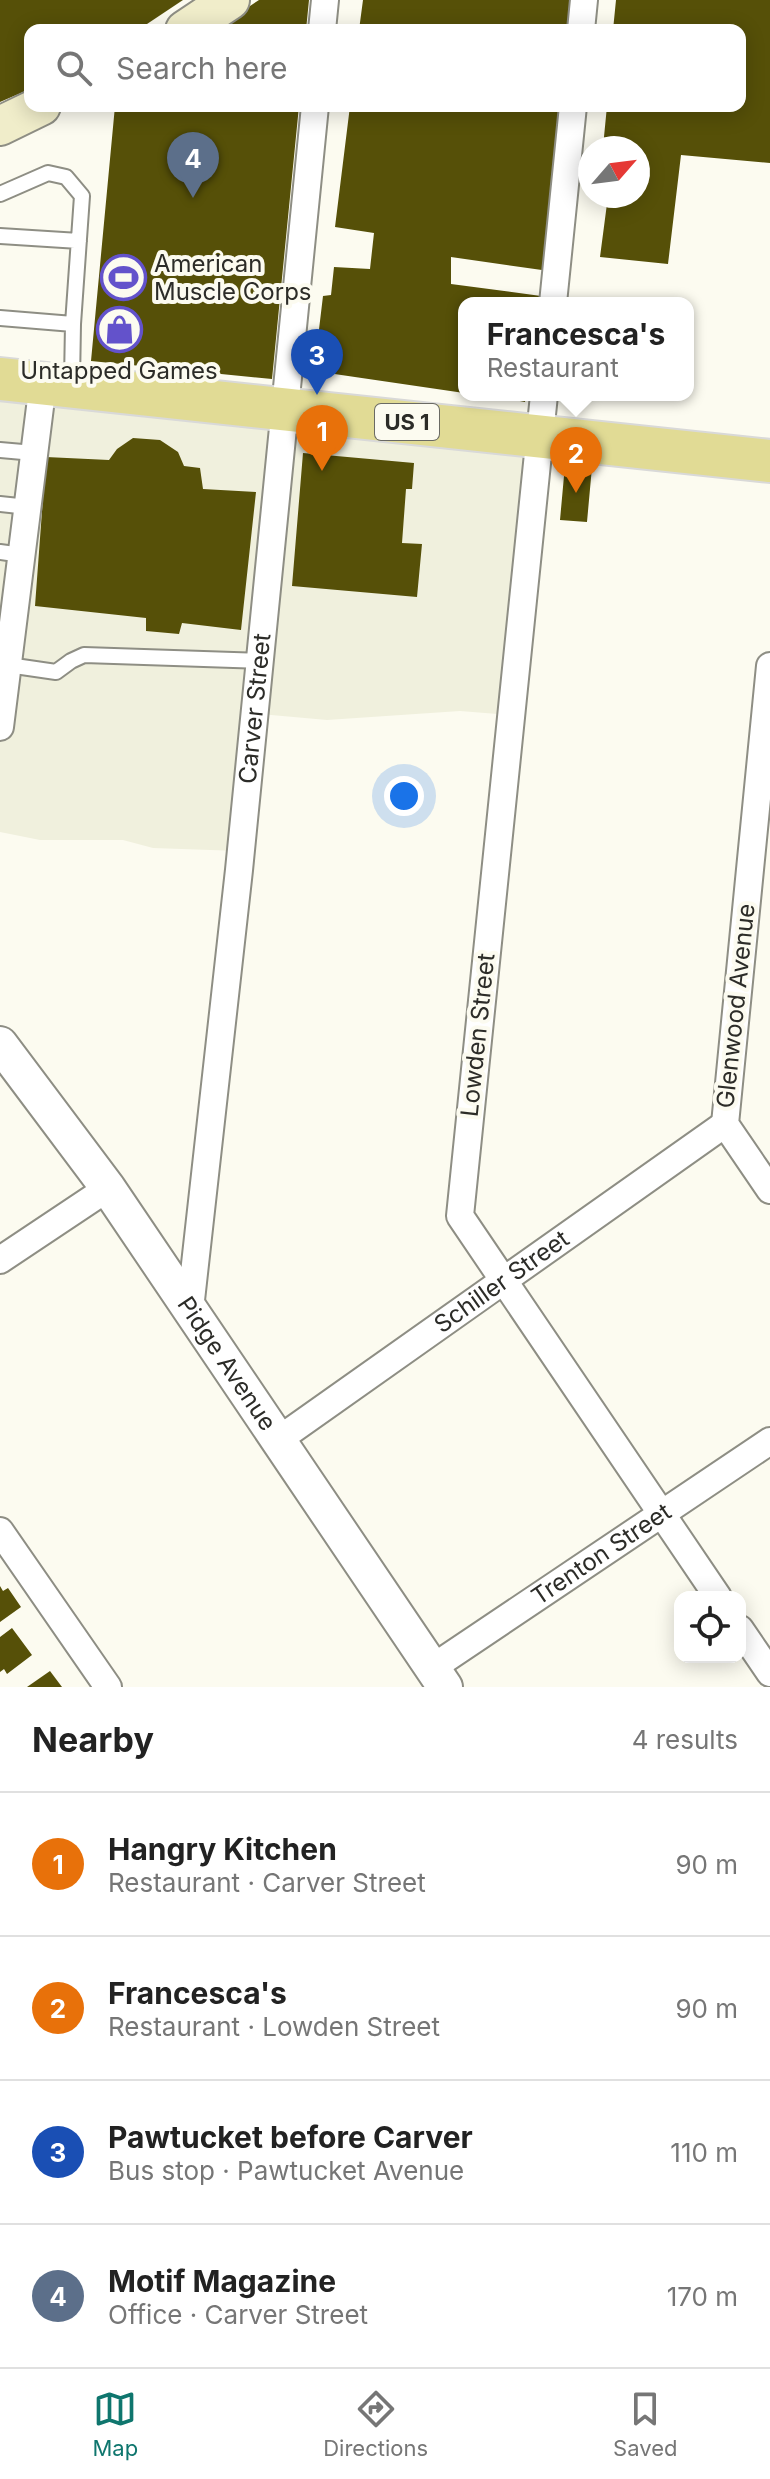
<!DOCTYPE html>
<html lang="en">
<head>
<meta charset="utf-8">
<style>
	body { margin:0; font-family:Inter,sans-serif; background:#f2f2f2; color:#222 }
	.controls { position:absolute; right:24px; bottom:24px; display:grid; overflow:hidden; border-radius:16px; box-shadow:0 4px 20px #0003 }
	.controls button { width:72px; height:72px; display:grid; place-items:center; padding:0; border:0; border-bottom:2px solid #e0e0e0; background:#fff; color:#222; font:40px sans-serif }
	.compass { position:absolute; left:578px; top:136px; width:72px; height:72px; border-radius:50%; background:#fff; box-shadow:0 4px 20px #0003; rotate:62deg }
	.you { position:absolute; left:404px; top:796px; width:28px; height:28px; margin:-20px; border:6px solid #fff; border-radius:50%; background:#1a73e8; box-shadow:0 0 0 12px #1a73e833 }
	.badge { display:grid; place-items:center; width:52px; height:52px; border-radius:50%; background:#0f766e; color:#fff; font-size:26px; font-weight:700 }
	.pin { position:absolute; translate:-50% -66px; filter:drop-shadow(0 2px 4px #0008) }
	.pin::after { content:''; position:absolute; top:42px; width:28px; height:24px; background:inherit; clip-path:polygon(0 0,100% 0,50% 100%) }
	.popup { position:absolute; left:458px; top:297px; width:236px; height:104px; box-sizing:border-box; display:grid; place-content:center; border-radius:16px; background:#fff; filter:drop-shadow(0 2px 6px #0005); font-size:26px; white-space:nowrap; color:#767676 }
	.popup b { font-size:30px; color:#222 }
	.popup::after { content:''; position:absolute; left:50%; top:100%; margin-left:-16px; border:16px solid transparent; border-top-color:#fff }
	.list { margin:0; padding:0; list-style:none }
	h2 { display:flex; justify-content:space-between; align-items:center; height:104px; margin:0; padding:0 32px; font-size:34px }
	h2 small { font-size:26px; font-weight:400; color:#767676 }
	.list li { display:grid; grid-template-columns:52px 1fr auto; gap:24px; align-items:center; box-sizing:border-box; height:144px; padding:0 32px; border-top:2px solid #e0e0e0 }
	.list b { display:block; font-size:30px; white-space:nowrap }
	.list p { margin:0; font-size:26px; white-space:nowrap; color:#767676 }
	.list em { font-size:26px; font-style:normal; color:#767676 }
	.icon { flex:none; width:44px; height:44px; fill:none; stroke:currentColor; stroke-width:2; stroke-linecap:round; stroke-linejoin:round }
	.map { position:relative; flex:none; width:770px; height:1687px; overflow:hidden }
	.search { position:absolute; background:#fff; box-shadow:0 4px 20px #0003; left:24px; right:24px; top:24px; height:88px; display:flex; align-items:center; gap:20px; box-sizing:border-box; padding:0 28px; border-radius:16px; color:#767676; font-size:30px }
	.sheet { height:680px; background:#fff }
	nav { display:flex; justify-content:space-around; align-items:center; box-sizing:border-box; height:112px; border-top:2px solid #e0e0e0; background:#fff; font-size:22px; color:#767676 }
	nav a { display:grid; justify-items:center; gap:4px }
	nav .on { color:#0f766e }
	.map>svg:first-child { display:block }
	.built { fill:#f0f0dd }
	.building { fill:#565008 }
	.lines { fill:none; stroke-linecap:round; stroke-linejoin:round }
	.service-casing { stroke:#8e8e84; stroke-width:18 }
	.minor-casing { stroke:#8e8e84; stroke-width:30 }
	.tertiary-casing { stroke:#8e8e84; stroke-width:38 }
	.secondary-casing { stroke:#8e8e84; stroke-width:42 }
	.primary-casing { stroke:#d9d9d8; stroke-width:46 }
	.service { stroke:#fff; stroke-width:14 }
	.minor { stroke:#fff; stroke-width:26 }
	.tertiary { stroke:#fff; stroke-width:34 }
	.secondary { stroke:#f0edca; stroke-width:38 }
	.primary { stroke:#e1db95; stroke-width:42 }
	.labels { text-anchor:middle; stroke-width:8; stroke-linejoin:round; paint-order:stroke }
	.shield { fill:#fcfbf0; stroke:#6a6a64; stroke-width:2 }
	.shield-label { font-size:22px; font-weight:bold; fill:#2c2c28 }
	.poi-label { font-size:24px; fill:#2c2c28; stroke:#fcfbf0; text-anchor:start }
	.street-label { font-size:24px; fill:#2c2c28; stroke:#fcfbf0 }
</style>
</head>
<body>
<div class="map">
<svg width="770" height="1687" viewBox="0 0 770 1687">
	<rect width="100%" height="100%" fill="#fcfbf0"/>
	<!-- built -->
	<path class="built" d="M0,385L534,439L510,715L460,711L327,720L260,714L239,851L153,848L123,840H40L0,832Z"/>
	<!-- building -->
	<path class="building" d="M0,0H183L138,30H30V89L0,102Z
		M259,0H309L306,30H214Z
		M363,0H577L574,30H359Z
		M616,0H770V163L681,155L668,264L600,257L608,196H638V148L603,147L607,106H740V30H613Z
		M115,106H299L272,379L91,361Z
		M350,106H566L549,271L451,257V284L541,296L540,303H464V393L314,371L323,296L331,295L334,267L370,269L374,233L335,227Z
		M487,395H526L525,402Z
		M133,438L160,440L178,452L184,466L200,468L203,489L256,492L241,630L182,623L179,634L146,631V618L35,606L46,457L109,460L117,449Z
		M303,453L414,463L412,489H406L402,543L422,544L417,597L292,586Z
		M565,465L592,467L587,522L560,520Z
		M0,1586L3,1591L8,1588L21,1607L0,1622Z
		M12,1628L32,1655L7,1674L4,1669L0,1672V1637Z
		M50,1671L62,1687H27Z"/>
	<g class="lines">
		<defs>
			<path id="service" d="M0,194L48,173L66,177L82,196L73,324L72,381
				M0,236L79,241
				M0,318L73,324
				M0,450L34,453
				M0,504L28,507
				M0,552L22,555
				M8,665L56,672L71,661L84,655L260,661"/>
			<g id="minor">
				<path d="M322,30L325,0"/>
				<path d="M581,30L584,0"/>
				<path d="M553,303L573,106"/>
				<path d="M544,395L460,1216L718,1597"/>
				<path d="M770,666L725,1124L770,1190"/>
				<path d="M0,727L43,383"/>
				<path d="M0,1260L108,1188"/>
				<path id="s1" d="M190,1309L239,870L315,106"/>
				<path id="s2" d="M278,1440L725,1124"/>
				<path d="M0,1531L108,1687"/>
				<path d="M740,1629L770,1673"/>
				<path id="s3" d="M432,1668L770,1441"/>
			</g>
			<g id="tertiary">
				<path id="s4" d="M0,1044L108,1188L445,1687"/>
			</g>
			<path id="secondary" d="M185,30L230,0
				M0,126L41,106"/>
			<path id="primary" d="M0,379L770,461"/>
		</defs>
		<!-- service casing -->
		<use href="#service" class="service-casing"/>
		<!-- minor casing -->
		<use href="#minor" class="minor-casing"/>
		<!-- tertiary casing -->
		<use href="#tertiary" class="tertiary-casing"/>
		<!-- secondary casing -->
		<use href="#secondary" class="secondary-casing"/>
		<!-- primary casing -->
		<use href="#primary" class="primary-casing"/>
		<!-- service -->
		<use href="#service" class="service"/>
		<!-- minor -->
		<use href="#minor" class="minor"/>
		<!-- tertiary -->
		<use href="#tertiary" class="tertiary"/>
		<!-- secondary -->
		<use href="#secondary" class="secondary"/>
		<!-- primary -->
		<use href="#primary" class="primary"/>
	</g>
	<!-- icons -->
	<defs>
		<symbol id="stadium-ring" viewBox="-11 -11 22 22"><circle r="9.5" fill="#fcfbf0" stroke="#6352cb" stroke-width="1.5"/><path d="M0-5a6.5 5 0 1 0 0 10a6.5 5 0 1 0 0-10ZM-3.5-1.8h7v3.6h-7Z" fill="#6352cb"/></symbol>
		<symbol id="shop-ring" viewBox="-11 -11 22 22"><circle r="9.5" fill="#fcfbf0" stroke="#6352cb" stroke-width="1.5"/><path d="M-5-2.5h2.3a2.7 3.5 0 0 1 5.4 0H5L5.5 6h-11ZM-1.5-2.5h3a1.5 2.3 0 0 0-3 0Z" fill="#6352cb"/></symbol>
	</defs>
	<g fill-rule="evenodd">
		<use href="#stadium-ring" x="98" y="252" width="51" height="51"/>
		<use href="#shop-ring" x="94" y="304" width="51" height="51"/>
	</g>
	<g class="labels">
		<!-- shield labels -->
		<rect class="shield" x="375" y="404" width="64" height="36" rx="6"/>
		<g class="shield-label">
			<text x="407" y="430">US 1</text>
		</g>
		<!-- poi labels -->
		<g class="poi-label">
			<text x="154" y="272">American<tspan x="154" dy="28">Muscle Corps</tspan></text>
			<text x="119" y="379" text-anchor="middle">Untapped Games</text>
		</g>
		<!-- street labels -->
		<g class="street-label">
			<text dy="8" stroke="none"><textPath href="#s1" startOffset="604">Carver Street</textPath></text>
			<text transform="translate(736 1006) rotate(-84)" y="8">Glenwood Avenue</text>
			<text transform="translate(478 1035) rotate(-84)" y="8">Lowden Street</text>
			<text dy="8" stroke="none"><textPath href="#s2" startOffset="274">Schiller Street</textPath></text>
			<text dy="8" stroke="none"><textPath href="#s4" startOffset="392">Pidge Avenue</textPath></text>
			<text dy="8" stroke="none"><textPath href="#s3" startOffset="204">Trenton Street</textPath></text>
		</g>
	</g>
</svg>
<div class="controls">
<button><svg class="icon" aria-label="locate" viewBox="0 0 24 24"><circle cx="12" cy="12" r="6"/><path d="M12 2v4M12 18v4M2 12h4M18 12h4"/></svg></button>
</div>
<svg class="compass" viewBox="-18 -18 36 36"><path d="M0-13l5 13h-10z" fill="#e53935"/><path d="M0 13l5-13h-10z" fill="#767676"/></svg>
<div class="you"></div>
<div class="pin badge" style="left:322px;top:471px;background:#e8710a">1</div>
<div class="pin badge" style="left:576px;top:493px;background:#e8710a">2</div>
<div class="popup"><b>Francesca's</b>Restaurant</div>
<div class="pin badge" style="left:317px;top:395px;background:#1a4fb4">3</div>
<div class="pin badge" style="left:193px;top:198px;background:#5c6f8a">4</div>
<div class="search"><svg class="icon" aria-label="search" viewBox="0 0 24 24"><circle cx="10" cy="10" r="6"/><path d="M15 15l6 6"/></svg>Search here</div>
</div>
<section class="sheet">
<h2>Nearby<small>4 results</small></h2>
<ul class="list">
<li><span class="badge" style="background:#e8710a">1</span><div><b>Hangry Kitchen</b><p>Restaurant · Carver Street</p></div><em>90 m</em></li>
<li><span class="badge" style="background:#e8710a">2</span><div><b>Francesca's</b><p>Restaurant · Lowden Street</p></div><em>90 m</em></li>
<li><span class="badge" style="background:#1a4fb4">3</span><div><b>Pawtucket before Carver</b><p>Bus stop · Pawtucket Avenue</p></div><em>110 m</em></li>
<li><span class="badge" style="background:#5c6f8a">4</span><div><b>Motif Magazine</b><p>Office · Carver Street</p></div><em>170 m</em></li>
</ul>
</section>
<nav>
<a class="on"><svg class="icon" aria-label="map" viewBox="0 0 24 24"><path d="M3 6l6-2 6 2 6-2v14l-6 2-6-2-6 2zM9 4v14M15 6v14"/></svg>Map</a>
<a><svg class="icon" aria-label="directions" viewBox="0 0 24 24"><path d="M12 3l9 9-9 9-9-9zM9 14v-3h6M13 9l2 2-2 2"/></svg>Directions</a>
<a><svg class="icon" aria-label="saved" viewBox="0 0 24 24"><path d="M7 4h10v16l-5-4-5 4z"/></svg>Saved</a>
</nav>
</body>
</html>
